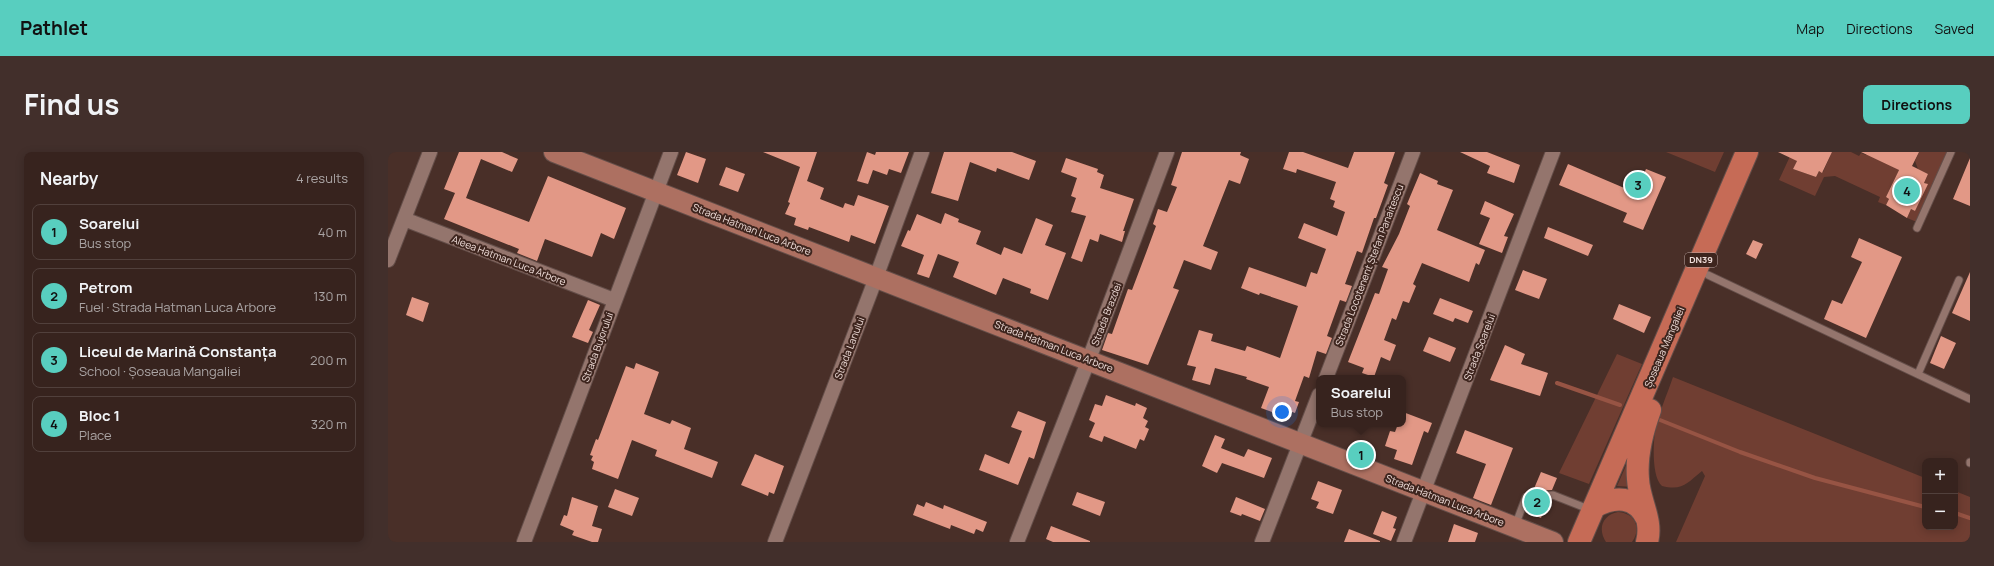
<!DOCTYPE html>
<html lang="en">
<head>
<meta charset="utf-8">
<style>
	body { margin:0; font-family:Manrope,sans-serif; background:#422f2b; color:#f1f3f6 }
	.controls { position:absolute; right:12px; bottom:12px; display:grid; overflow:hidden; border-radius:8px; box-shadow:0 2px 10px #0003 }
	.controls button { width:36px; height:36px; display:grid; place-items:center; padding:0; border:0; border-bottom:1px solid #51403c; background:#37231e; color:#f1f3f6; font:20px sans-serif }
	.you { position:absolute; left:894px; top:260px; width:14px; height:14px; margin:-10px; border:3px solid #fff; border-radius:50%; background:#1a73e8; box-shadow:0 0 0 6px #1a73e833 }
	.badge { display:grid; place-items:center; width:26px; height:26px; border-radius:50%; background:#58cebf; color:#111; font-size:13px; font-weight:700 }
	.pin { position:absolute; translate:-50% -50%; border:2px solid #fff; box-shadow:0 1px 4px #0006 }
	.popup { position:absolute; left:928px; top:223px; width:90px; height:52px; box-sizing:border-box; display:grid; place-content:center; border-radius:8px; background:#37231e; filter:drop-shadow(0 1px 3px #0005); font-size:13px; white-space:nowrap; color:#aaa4a4 }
	.popup b { font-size:15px; color:#f1f3f6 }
	.popup::after { content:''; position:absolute; left:50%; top:100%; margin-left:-8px; border:8px solid transparent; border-top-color:#37231e }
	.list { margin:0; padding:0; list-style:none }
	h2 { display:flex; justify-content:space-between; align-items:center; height:52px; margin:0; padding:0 16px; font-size:17px }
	h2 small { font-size:13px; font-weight:400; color:#aaa4a4 }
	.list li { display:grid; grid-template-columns:26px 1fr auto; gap:12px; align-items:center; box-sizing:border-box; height:56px; margin:0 8px 8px; padding:0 8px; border:1px solid #51403c; border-radius:8px }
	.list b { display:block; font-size:15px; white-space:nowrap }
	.list p { margin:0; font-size:13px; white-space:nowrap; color:#aaa4a4 }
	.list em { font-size:13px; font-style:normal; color:#aaa4a4 }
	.map { position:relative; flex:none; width:1582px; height:390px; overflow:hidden; border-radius:8px }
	header { display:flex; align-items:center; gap:24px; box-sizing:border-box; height:56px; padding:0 20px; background:#58cebf; color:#111 }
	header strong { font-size:19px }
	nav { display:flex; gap:22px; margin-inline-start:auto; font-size:14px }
	.intro { display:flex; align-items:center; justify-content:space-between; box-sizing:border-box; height:96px; padding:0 24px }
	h1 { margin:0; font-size:28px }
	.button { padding:10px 18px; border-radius:8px; background:#58cebf; color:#111; font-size:14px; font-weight:700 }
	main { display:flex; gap:24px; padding:0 24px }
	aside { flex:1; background:#37231e; border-radius:8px; box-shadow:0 2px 10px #0003 }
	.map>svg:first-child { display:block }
	.green { fill:#703e32 }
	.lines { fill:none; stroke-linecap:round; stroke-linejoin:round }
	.stream { stroke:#975444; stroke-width:4 }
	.building { fill:#e29886 }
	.lane-casing { stroke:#644e49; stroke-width:9 }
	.street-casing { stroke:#644e49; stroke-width:16 }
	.secondary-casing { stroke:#644e49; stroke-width:22 }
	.primary-casing { stroke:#644e49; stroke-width:24 }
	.lane { stroke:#94756d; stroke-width:7 }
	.street { stroke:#94756d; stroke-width:14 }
	.secondary { stroke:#ad7061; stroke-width:20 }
	.primary { stroke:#c66b56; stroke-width:22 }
	.labels { text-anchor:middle; stroke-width:4; stroke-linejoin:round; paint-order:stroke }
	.shield { fill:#3e251e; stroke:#bba6a2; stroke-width:1 }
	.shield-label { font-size:9px; font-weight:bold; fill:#f0deda }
	.street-label { font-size:10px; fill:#f0deda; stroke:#3e251e }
</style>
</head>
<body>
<header>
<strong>Pathlet</strong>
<nav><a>Map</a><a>Directions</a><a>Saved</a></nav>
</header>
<div class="intro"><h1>Find us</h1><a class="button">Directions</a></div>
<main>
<aside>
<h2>Nearby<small>4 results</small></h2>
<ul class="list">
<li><span class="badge">1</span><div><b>Soarelui</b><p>Bus stop</p></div><em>40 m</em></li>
<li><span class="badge">2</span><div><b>Petrom</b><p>Fuel · Strada Hatman Luca Arbore</p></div><em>130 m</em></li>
<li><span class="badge">3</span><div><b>Liceul de Marină Constanța</b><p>School · Șoseaua Mangaliei</p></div><em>200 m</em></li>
<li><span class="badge">4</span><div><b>Bloc 1</b><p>Place</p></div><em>320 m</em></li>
</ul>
</aside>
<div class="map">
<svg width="1582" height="390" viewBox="0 0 1582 390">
	<rect width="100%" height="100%" fill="#492f28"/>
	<!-- green -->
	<path class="green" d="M1278,0H1336L1327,20Z
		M1404,0L1409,9L1405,17L1428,25L1431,19L1435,20L1444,0H1463L1471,4L1473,1L1478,3L1480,0L1511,18L1498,45L1501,47L1498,53L1490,50L1492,45L1447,24L1436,25L1427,44L1391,28Z
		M1531,0H1558V3L1529,70L1519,66L1523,57L1527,59L1539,32L1536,31L1540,22L1530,17L1527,9Z
		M1229,202L1254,212L1201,332L1171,321Z
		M1285,225L1537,326V375H1567V339L1582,345V390H1288L1317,324L1314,319C1299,331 1295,339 1274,334C1264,326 1265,293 1267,281C1270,262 1279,243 1285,225Z
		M1245,298L1246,335L1229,334Z
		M1230,360C1247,361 1254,376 1244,390H1218C1209,376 1215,363 1230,360Z"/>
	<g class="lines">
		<!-- stream -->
		<path class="stream" d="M1169,231L1232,253
			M1272,268L1352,300L1427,326L1537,355
			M1567,361L1582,366"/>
	</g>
	<!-- building -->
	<path class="building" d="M71,0H114L130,7L124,20L93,7L78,46L141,70L160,24L238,56L226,87L213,81L204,105L157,87L149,109L129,101L131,97L56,67L67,41L56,37Z
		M298,0L318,7L310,31L289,23Z
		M375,0H429L419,29L436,36L432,47L455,56L457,51L466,54L470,43L501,54L487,92L463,83L461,90L421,75L420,78L406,73L408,66L397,62L402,51L400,50L412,15Z
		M479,0L487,3L488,0H521L513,21L501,17L499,23L485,18L480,32L469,29Z
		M556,0H624L648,9L641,28L609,16L608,20L582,10L570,49L543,41Z
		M794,0H853L852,3L861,7L852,32L841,28L815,94L830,100L823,118L796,108L785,136L791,138L760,213L714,198L720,181L724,182L740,137L744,138L758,101L768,74L765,72L770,57L779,60L789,35L783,33Z
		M901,0H915L960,16L966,0H1007L996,31L1000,33L988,66H986L974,101L969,99L957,132L964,134L958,150L952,148L939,184L944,186L938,202L929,199L921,226L916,224L907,249L911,250L907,261L887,254L884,260L873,256L881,235L858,227L859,225L827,216L822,233L804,228L808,215L799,213L811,178L825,182L823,189L857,199L859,194L892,206L910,154L872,141L871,143L853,136L861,115L918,135L923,120L929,122L938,97L910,86L916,71L949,84L957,60L945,55L947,49L942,47L948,30L909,17L908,21L895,17Z
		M1072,0H1099L1132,13L1126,31L1099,21L1102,14Z
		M1390,0H1444L1434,21L1431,19L1428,25L1405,17L1409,9Z
		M1473,0H1531L1524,14L1540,22L1536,31L1540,32L1527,59L1523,57L1519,66L1498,53L1501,47L1498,45L1511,18Z
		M678,6L710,17L709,20L716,23L712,36L746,47L735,79H737L734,90L712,82L710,90L702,87L694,110L683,106L698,64L683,60L688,46L683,44L689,26L673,20Z
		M1582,6V54L1565,47Z
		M1180,12L1248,41L1258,17L1278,25L1255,78L1235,70L1239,61L1171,33Z
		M338,15L357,22L350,40L331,33Z
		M1032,21L1050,29L1049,32L1065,38L1049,78L1097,98L1091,113L1088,111L1081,130L1034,111L1025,132L1028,134L1021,151L1015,149L1008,168L1004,166L996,188L1008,193L1002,209L993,205L986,225L974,221L976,216L960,210L987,141L991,142L1000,117L994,115L1011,82L1022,54L1019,52Z
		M1097,49L1126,62L1116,84L1120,85L1114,101L1091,92L1102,66L1092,62Z
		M557,61L571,67L570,70L593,79L588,92L613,103L616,95L634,102L648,66L665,73L657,93L678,101L660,148L642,141L643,137L615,126L608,143L565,125L571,110L550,102L541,126L529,122L536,103L513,94L520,78L522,79L529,62L553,72Z
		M1160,75L1205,93L1200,104L1156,86Z
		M1471,86L1514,105L1478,186L1436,167L1444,148L1454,152L1474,110L1463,105Z
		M1365,88L1375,92L1368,107L1358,102Z
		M1135,118L1159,127L1151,147L1127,138Z
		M1582,120V169L1564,161Z
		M24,145L41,151L35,170L18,163Z
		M1052,146L1085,159L1080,171L1067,166L1065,170L1045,162Z
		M200,148L212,153L201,178L205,180L200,191L184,185Z
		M1231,152L1263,165L1256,181L1225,167Z
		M1553,184L1568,191L1556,217L1542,211Z
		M1041,185L1068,196L1062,210L1035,199Z
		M1117,193L1137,202L1133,212L1160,221L1152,244L1102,228Z
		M248,211L271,220L256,262L282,272L284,268L303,276L296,297L330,310L324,326L267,304L269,298L244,288L230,327L204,317L206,310L203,308L205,304L202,303L208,287L210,288L238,214L246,217Z
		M718,243L747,254L748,251L759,256L755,266L760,269L757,275L761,277L756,289L752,287L748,297L716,284L714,290L701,285L707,271L701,268L707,252L714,254Z
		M630,259L658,270L646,307L641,305L630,333L591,318L597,302L621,312L634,279L623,275Z
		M1015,260L1044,271L1040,281L1036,279L1024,313L1006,307L1009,298L997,294L1002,279L1007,280L1010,272H1015Z
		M1077,278L1125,296L1103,353L1085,346L1098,312L1068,301Z
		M827,283L837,287L833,296L856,305L860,297L884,306L876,326L834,311L829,321L814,314Z
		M367,302L396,314L386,342L381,340L380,344L353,333Z
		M1153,320L1169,326L1164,338L1145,339Z
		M930,329L954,338L945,362L928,356L931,350L923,347Z
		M227,337L251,346L244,364L220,355Z
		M689,340L717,350L712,364L684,353Z
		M184,345L210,354L204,374L214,377L210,390H204L184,383L186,379L172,373L176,363L179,364Z
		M848,345L877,357L872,369L854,362L853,364L842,360Z
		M1160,348L1153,366L1137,360L1142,350Z
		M538,350L555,357L556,353L599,370L595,380L588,377L586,382L563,373L562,377L525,363L529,352L536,355Z
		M994,359L1009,365L1005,376L1008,377L1003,389L985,382Z
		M1066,372L1090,381L1087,390H1060Z
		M663,374L702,389V390H665L658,387Z
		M961,377L992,389V390H956Z"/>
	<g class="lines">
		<defs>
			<path id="lane" d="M1529,76L1563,0
				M1320,123L1582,247
				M1530,222L1571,128
				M1582,311V310
				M1127,374L1138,345L1165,343L1203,358"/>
			<path id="street" d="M16,67L226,148
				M0,108L42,0
				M938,226L1025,0
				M136,390L283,0
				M387,390L483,139L534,0
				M629,390L701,207L779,0
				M874,390L931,243
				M1016,390L1165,0"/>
			<path id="secondary" d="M166,0L1165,390"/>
			<path id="primary" d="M1206,355C1226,344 1248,343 1259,367
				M1191,390L1359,0
				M1259,390C1265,368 1251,349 1250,327C1248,304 1254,280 1262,258"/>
		</defs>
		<!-- lane casing -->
		<use href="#lane" class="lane-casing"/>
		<!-- street casing -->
		<use href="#street" class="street-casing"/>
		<!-- secondary casing -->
		<use href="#secondary" class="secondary-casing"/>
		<!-- primary casing -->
		<use href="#primary" class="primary-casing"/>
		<!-- lane -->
		<use href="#lane" class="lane"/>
		<!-- street -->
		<use href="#street" class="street"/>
		<!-- secondary -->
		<use href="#secondary" class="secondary"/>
		<!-- primary -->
		<use href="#primary" class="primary"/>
	</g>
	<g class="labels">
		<!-- shield labels -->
		<rect class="shield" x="1297" y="101" width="32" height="14" rx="3"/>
		<g class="shield-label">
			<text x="1313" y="111">DN39</text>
		</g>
		<!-- street labels -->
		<g class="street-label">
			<text transform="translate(364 77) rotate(21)" y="4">Strada Hatman Luca Arbore</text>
			<text transform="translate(121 108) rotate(21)" y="4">Aleea Hatman Luca Arbore</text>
			<text transform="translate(981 113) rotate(-69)" y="4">Strada Locotenent Ștefan Panaitescu</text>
			<text transform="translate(718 162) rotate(-69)" y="4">Strada Brazdei</text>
			<text transform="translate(666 194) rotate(21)" y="4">Strada Hatman Luca Arbore</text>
			<text transform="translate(209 195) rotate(-70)" y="4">Strada Bujorului</text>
			<text transform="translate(1091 195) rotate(-69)" y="4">Strada Soarelui</text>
			<text transform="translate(1276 195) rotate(-67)" y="4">Șoseaua Mangaliei</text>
			<text transform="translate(461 196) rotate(-69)" y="4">Strada Lanului</text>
			<text transform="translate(1057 348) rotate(21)" y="4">Strada Hatman Luca Arbore</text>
		</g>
	</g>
</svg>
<div class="controls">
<button>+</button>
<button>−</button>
</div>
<div class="you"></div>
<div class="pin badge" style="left:973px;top:303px">1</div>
<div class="popup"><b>Soarelui</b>Bus stop</div>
<div class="pin badge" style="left:1149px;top:350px">2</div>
<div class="pin badge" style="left:1250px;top:33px">3</div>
<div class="pin badge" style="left:1519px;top:39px">4</div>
</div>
</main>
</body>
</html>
